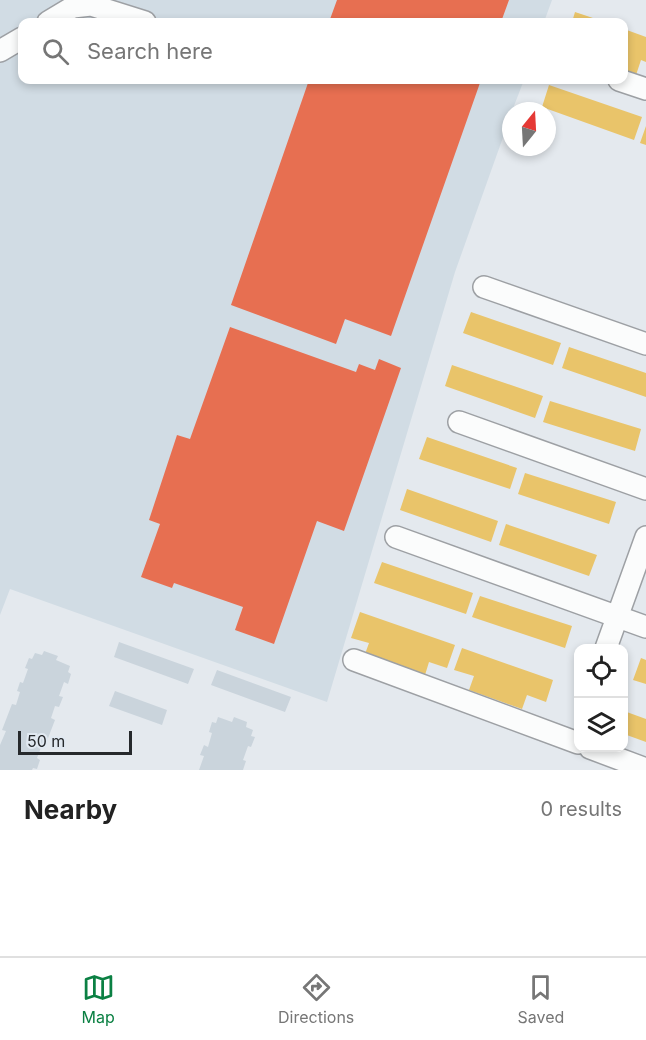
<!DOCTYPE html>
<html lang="en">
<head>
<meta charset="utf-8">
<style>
	body { margin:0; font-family:Inter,sans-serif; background:#f6f6f6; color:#222 }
	.controls { position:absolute; right:18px; bottom:18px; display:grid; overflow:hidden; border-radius:12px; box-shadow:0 3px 9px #0003 }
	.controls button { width:54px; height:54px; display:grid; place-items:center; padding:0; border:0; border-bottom:2px solid #e0e0e0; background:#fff; color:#222; font:30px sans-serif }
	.compass { position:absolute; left:502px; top:102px; width:54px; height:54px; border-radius:50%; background:#fff; box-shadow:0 3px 9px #0003; rotate:18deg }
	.scale { position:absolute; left:18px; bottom:15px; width:114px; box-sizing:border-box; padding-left:6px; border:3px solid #26292c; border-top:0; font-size:16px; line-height:21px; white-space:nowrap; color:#26292c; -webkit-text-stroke:4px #e1e9f1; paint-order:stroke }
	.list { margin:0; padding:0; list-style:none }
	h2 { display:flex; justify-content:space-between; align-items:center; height:78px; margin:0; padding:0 24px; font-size:26px }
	h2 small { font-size:20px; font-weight:400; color:#767676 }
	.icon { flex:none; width:33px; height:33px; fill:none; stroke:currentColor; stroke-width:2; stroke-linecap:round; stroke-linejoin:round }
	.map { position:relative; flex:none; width:646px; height:770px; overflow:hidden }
	.search { position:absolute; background:#fff; box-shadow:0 3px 9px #0003; left:18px; right:18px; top:18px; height:66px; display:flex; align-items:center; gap:15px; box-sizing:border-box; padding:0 21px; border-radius:12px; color:#767676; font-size:22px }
	.sheet { height:186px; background:#fff }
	nav { display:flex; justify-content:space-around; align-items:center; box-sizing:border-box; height:84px; border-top:2px solid #e0e0e0; background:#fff; font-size:16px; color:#767676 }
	nav a { display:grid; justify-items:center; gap:3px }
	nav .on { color:#0b8043 }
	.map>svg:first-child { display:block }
	.built { fill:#d1dce4 }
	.homes { fill:#e9c46a }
	.shops { fill:#e76f51 }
	.building { fill:#cad4dc }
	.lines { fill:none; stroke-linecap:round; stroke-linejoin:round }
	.minor-casing { stroke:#9da0a4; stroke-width:24 }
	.minor { stroke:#fbfcfc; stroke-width:21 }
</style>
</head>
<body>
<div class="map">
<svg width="646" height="770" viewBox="0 0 646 770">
	<rect width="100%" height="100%" fill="#e4e9ee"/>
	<!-- built -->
	<path class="built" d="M0,0H552L544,22H22V80H524L512,111H511V115L455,272L327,702L10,589L0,615Z"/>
	<!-- homes -->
	<path class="homes" d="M575,12L605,22H572Z
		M624,29L646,37V62L641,60L636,75L624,70Z
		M549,85L642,117L634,140L542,107Z
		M646,126V145L640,143Z
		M471,312L561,343L553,365L463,333Z
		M569,347L646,373V397L562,368Z
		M452,365L543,396L535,418L445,386Z
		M550,401L641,429L635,451L543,422Z
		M427,437L517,468L510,489L419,459Z
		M525,473L616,502L609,524L518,494Z
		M407,489L498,521L491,542L400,510Z
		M506,524L597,555L589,576L499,545Z
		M382,562L473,593L466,614L374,583Z
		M480,596L572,626L565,648L472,617Z
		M360,612L455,645L447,668L429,662L425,675L365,654L369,643L351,638Z
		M462,648L553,680L546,702L527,695L522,709L469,690L474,676L454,670Z
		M641,658L646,660V684L633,680Z
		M624,711L646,719V742L624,734Z"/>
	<!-- shops -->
	<path class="shops" d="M337,0H509L501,22H329Z
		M309,80H481L391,336L345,319L336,344L231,305Z
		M230,327L356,372L359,364L375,370L379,359L401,368L344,531L317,521L274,644L235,630L243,607L174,583L172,588L141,577L160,524L149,520L177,435L190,439Z"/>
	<!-- building -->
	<path class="building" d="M119,642L194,669L188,684L114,657Z
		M44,651L58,656L56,660L70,666L68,672L71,674L68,684L64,682L59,696L63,697L59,707L55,706L51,718L55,720L45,746L42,745L37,758L40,760L37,769L33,768L32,770H0V745L6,731L2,730L12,704L16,705L20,692L17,691L20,682L23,683L28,669L25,668L29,658L32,659L35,653L42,655Z
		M217,670L291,697L285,712L211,685Z
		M115,691L167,710L162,725L109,706Z
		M218,717L232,722L234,717L247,722L246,727L253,730L251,736L255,737L251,747L248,746L243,760L246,761L243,770H199L204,756L200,755L204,745L208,747L212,733L209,732L212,722L216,723Z"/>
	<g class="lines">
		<defs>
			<path id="minor" d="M48,22L73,7L91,5L145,22
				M0,51L22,38
				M619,80L646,89
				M484,287L646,344
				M459,422L646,489
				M396,537L646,627
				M606,648L646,537
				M354,660L578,743
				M590,748L646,769"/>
		</defs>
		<!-- minor casing -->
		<use href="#minor" class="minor-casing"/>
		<!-- minor -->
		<use href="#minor" class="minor"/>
	</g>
</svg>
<div class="controls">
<button><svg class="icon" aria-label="locate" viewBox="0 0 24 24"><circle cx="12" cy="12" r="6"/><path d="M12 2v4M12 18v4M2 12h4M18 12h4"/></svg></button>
<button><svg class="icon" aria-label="layers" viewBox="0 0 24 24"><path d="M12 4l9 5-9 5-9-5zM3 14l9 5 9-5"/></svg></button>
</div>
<svg class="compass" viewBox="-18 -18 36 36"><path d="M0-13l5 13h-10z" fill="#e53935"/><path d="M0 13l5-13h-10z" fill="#767676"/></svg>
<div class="scale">50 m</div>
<div class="search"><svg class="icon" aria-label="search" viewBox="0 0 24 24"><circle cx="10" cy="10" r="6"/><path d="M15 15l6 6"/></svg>Search here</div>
</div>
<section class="sheet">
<h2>Nearby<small>0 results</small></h2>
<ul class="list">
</ul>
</section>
<nav>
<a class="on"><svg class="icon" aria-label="map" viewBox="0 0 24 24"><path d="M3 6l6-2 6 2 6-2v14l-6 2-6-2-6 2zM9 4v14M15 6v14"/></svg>Map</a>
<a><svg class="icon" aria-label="directions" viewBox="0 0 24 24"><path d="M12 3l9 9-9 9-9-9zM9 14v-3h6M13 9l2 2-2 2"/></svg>Directions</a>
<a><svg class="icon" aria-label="saved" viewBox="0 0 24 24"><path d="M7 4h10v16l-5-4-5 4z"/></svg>Saved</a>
</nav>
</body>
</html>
